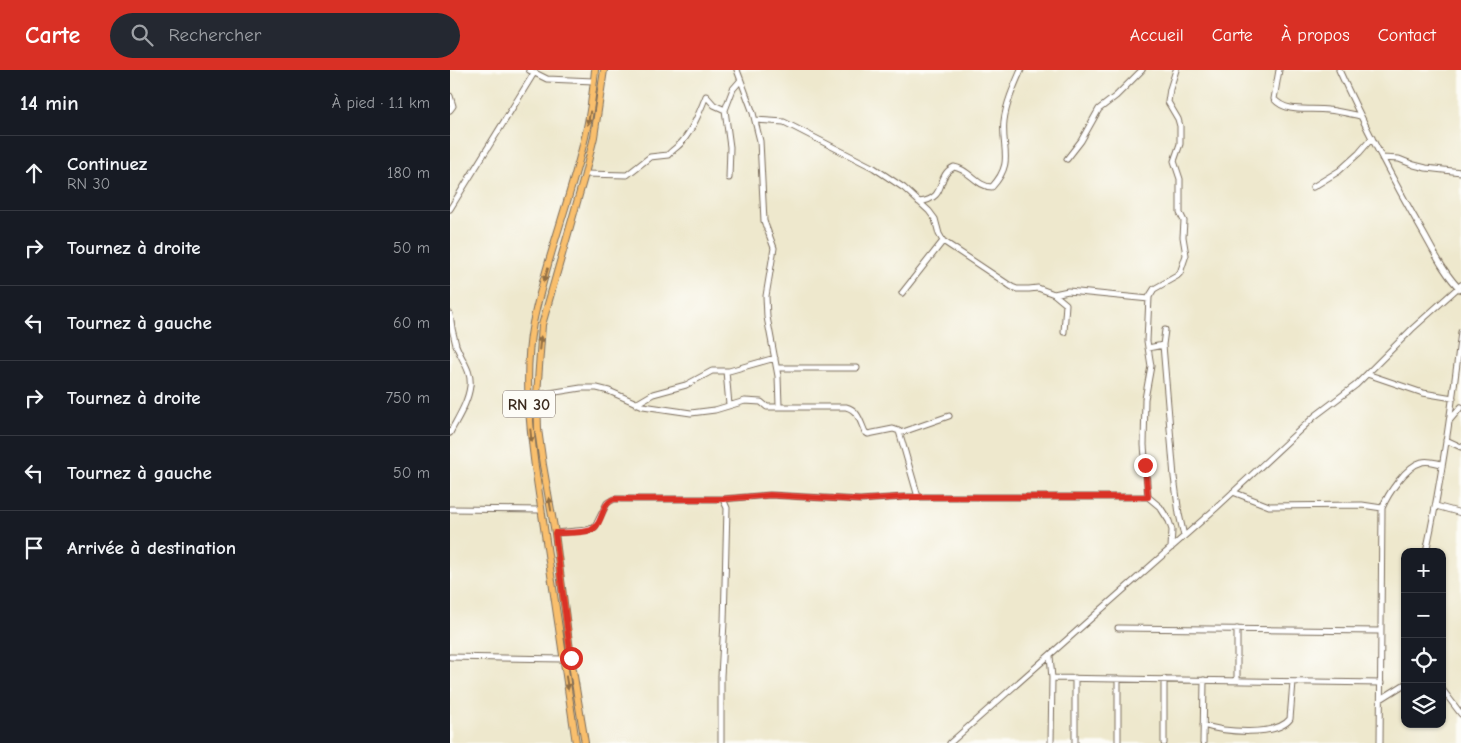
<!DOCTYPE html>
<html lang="fr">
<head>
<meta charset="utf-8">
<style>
	body { margin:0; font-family:"Comic Neue",sans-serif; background:#242831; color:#f1f3f6 }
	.controls { position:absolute; right:15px; bottom:15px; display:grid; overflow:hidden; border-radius:10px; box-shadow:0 1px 4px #0004 }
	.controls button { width:45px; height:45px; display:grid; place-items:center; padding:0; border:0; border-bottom:1px solid #363941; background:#171b24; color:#f1f3f6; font:25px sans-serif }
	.stop { position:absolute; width:15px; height:15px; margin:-11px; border:4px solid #d93025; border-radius:50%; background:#fff }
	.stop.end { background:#d93025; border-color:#fff; box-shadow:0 1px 5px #0008 }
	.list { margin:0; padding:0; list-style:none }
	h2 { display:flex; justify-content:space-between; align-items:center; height:65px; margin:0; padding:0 20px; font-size:21px }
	h2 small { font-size:16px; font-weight:400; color:#9ea1a6 }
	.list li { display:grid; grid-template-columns:32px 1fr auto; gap:15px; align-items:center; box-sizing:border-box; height:75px; padding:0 20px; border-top:1px solid #363941 }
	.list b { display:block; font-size:19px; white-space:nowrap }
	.list p { margin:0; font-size:16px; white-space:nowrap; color:#9ea1a6 }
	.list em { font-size:16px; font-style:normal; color:#9ea1a6 }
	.icon { flex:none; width:28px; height:28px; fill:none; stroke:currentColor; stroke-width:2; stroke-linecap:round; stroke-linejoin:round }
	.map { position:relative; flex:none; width:1011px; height:673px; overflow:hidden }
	header { display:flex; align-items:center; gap:30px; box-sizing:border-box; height:70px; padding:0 25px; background:#d93025; color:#fff }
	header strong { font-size:24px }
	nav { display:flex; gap:28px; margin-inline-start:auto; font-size:18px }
	.search { width:350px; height:45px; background:#242831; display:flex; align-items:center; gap:12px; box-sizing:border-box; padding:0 18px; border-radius:28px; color:#9ea1a6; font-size:19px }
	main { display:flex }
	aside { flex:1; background:#171b24 }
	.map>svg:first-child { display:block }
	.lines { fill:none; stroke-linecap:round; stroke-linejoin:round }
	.minor-casing { stroke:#7a6c5b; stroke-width:7 }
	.major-casing { stroke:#7a6c5b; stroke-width:8 }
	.minor { stroke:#fff; stroke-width:5 }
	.major { stroke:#f9bf6d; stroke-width:6 }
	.oneway { fill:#906d42 }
	.route { stroke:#d93025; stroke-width:6 }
	.labels { text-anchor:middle; stroke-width:4; stroke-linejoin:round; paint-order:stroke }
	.shield { fill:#fdfcf7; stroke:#75695f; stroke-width:1 }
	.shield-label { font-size:16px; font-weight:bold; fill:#3b2a1e }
</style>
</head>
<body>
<header>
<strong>Carte</strong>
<div class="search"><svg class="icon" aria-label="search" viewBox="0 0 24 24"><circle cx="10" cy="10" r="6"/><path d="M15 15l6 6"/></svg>Rechercher</div>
<nav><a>Accueil</a><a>Carte</a><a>À propos</a><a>Contact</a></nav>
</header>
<main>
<aside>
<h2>14 min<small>À pied · 1.1 km</small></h2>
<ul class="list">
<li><svg class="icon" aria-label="ahead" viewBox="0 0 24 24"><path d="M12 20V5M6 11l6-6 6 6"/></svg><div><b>Continuez</b><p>RN 30</p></div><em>180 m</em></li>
<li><svg class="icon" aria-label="right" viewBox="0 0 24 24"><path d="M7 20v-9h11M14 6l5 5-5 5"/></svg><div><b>Tournez à droite</b></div><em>50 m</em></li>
<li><svg class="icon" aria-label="left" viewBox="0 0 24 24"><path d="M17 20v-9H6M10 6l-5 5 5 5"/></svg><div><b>Tournez à gauche</b></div><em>60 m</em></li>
<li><svg class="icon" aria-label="right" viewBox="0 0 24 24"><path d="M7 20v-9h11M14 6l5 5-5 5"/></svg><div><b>Tournez à droite</b></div><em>750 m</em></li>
<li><svg class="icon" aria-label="left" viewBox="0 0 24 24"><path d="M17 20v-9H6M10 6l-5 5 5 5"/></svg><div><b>Tournez à gauche</b></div><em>50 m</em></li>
<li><svg class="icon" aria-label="arrive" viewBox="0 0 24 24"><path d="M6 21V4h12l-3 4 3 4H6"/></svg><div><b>Arrivée à destination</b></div></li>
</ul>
</aside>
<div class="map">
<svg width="1011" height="673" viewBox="0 0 1011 673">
	<rect width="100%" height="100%" fill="#fdfcf7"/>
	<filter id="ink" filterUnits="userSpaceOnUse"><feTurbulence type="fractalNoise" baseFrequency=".02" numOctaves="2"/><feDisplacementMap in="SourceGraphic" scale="10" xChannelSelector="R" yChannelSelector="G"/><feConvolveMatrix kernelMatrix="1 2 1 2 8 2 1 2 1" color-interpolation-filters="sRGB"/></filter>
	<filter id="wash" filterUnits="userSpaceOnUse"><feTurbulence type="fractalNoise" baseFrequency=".0096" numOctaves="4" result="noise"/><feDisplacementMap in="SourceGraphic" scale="20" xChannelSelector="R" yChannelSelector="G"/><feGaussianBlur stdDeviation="1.12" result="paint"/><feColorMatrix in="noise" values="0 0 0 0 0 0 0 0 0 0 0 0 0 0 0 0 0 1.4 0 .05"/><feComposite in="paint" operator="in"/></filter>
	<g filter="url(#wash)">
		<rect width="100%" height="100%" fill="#eee8cd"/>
	</g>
	<g filter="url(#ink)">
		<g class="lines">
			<defs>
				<path id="minor" d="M79,0L97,9L144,11
					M287,0L303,43L310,71L314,151L324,178L316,226L317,247L328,306L329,336
					M829,0L824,29C837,44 860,37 878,40C889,41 900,44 910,46
					M889,0C915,57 944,112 975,166C985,184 996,206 1011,220
					M0,26L3,36L0,40
					M305,50L334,52L424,98L454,118L479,141L485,149L489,164L493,171L562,217L567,219H579L588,218L604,224L618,221L699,229
					M932,88L949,89L964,95L976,98L1011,102
					M617,89L631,71L649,39L666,26L692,0
					M135,104L177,105L200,87L218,85C222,80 228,77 232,72C243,59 250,41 256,26L264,35L275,40
					M279,108L280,77L275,40L283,19L290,11
					M863,117L889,101L909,83L922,68
					M469,132C499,128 484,107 504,97C519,99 527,117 542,117C565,92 551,79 554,51C556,34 564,16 571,0
					M0,139L84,3
					M452,223L493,171
					M604,224L616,234L614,262
					M0,244C1,255 3,265 6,275C11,289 22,301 20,316C18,333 7,349 0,363
					M713,275L724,407L729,444L734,466
					M698,278L713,275L715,260
					M327,298H407
					M276,301L279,335
					M917,304L973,323L1003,328
					M87,325L131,318H147L159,321L193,336L241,343L265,340L295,331L311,332L317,337H396C408,340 410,351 415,362L418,364L443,359L449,361L468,427
					M186,334L203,324L236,315L262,301H279L325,288
					M1000,350L1011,337
					M450,363L499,346
					M996,370L1011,377
					M783,422L819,436L912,435L932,438
					M698,427L694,375L695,329L701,296L697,271L699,227L704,219L727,206L730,203L736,185L733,167L734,151L730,143V109L724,91L730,74V56L728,49L718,32L720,19L726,0
					M986,436L1011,443
					M0,439L91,440
					M105,463L137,460L145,457L157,433L164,429H273L320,425L410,430L454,427H698L710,437L719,451L722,460L721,478
					M976,482C992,409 1002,336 1011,262
					M668,558L930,561
					M600,586L602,608L601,673
					M0,587L113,589
					M602,608L931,613
					M787,611V559
					M992,619L1011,644
					M931,629L955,614
					M753,655C773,662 826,667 840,649L843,612
					M271,673V606L274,552L277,438L273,429
					M500,673L765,439L865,346L906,315L962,259L1011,215
					M625,673V608
					M668,673V609
					M714,673V609
					M753,673L754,610
					M930,673L932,438C938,424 956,396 972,392C978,390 986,393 992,394"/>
				<path id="major" d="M126,673L85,397C79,350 74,300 83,253C96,190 120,130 135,67C140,45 143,22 145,0
					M135,673L121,588L105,463L93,395L88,359L87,325L92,255L135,104L144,67L154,0"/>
			</defs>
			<!-- minor casing -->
			<use href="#minor" class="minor-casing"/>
			<!-- major casing -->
			<use href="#major" class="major-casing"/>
			<!-- minor -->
			<use href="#minor" class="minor"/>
			<!-- major -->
			<use href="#major" class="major"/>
		</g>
		<!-- one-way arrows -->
		<defs><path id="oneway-solid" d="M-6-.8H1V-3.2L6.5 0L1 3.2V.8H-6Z" transform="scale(1.25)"/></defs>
		<g class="oneway">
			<use href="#oneway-solid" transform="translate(139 48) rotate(100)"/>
			<use href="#oneway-solid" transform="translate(96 205) rotate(106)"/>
			<use href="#oneway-solid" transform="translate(90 273) rotate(-84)"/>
			<use href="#oneway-solid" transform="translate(81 366) rotate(84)"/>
			<use href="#oneway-solid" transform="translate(100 434) rotate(-100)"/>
			<use href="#oneway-solid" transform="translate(117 613) rotate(81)"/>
		</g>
	</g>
	<g class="lines" filter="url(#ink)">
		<!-- route -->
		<path class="route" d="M121,588L105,463C116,462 130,464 141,460C154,454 150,434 164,429H273L320,425L410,430L454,427H698L695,395"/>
	</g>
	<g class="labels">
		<!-- shield labels -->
		<rect class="shield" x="53" y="320.5" width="52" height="27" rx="4"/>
		<g class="shield-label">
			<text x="79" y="340">RN 30</text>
		</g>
	</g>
</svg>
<div class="controls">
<button>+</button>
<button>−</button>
<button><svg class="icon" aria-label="locate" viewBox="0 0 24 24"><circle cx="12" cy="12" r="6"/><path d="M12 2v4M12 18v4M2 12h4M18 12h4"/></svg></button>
<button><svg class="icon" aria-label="layers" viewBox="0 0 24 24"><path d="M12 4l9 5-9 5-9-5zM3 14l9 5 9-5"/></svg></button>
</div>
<div class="stop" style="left:121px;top:588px"></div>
<div class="stop end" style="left:695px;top:395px"></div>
</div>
</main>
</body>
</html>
